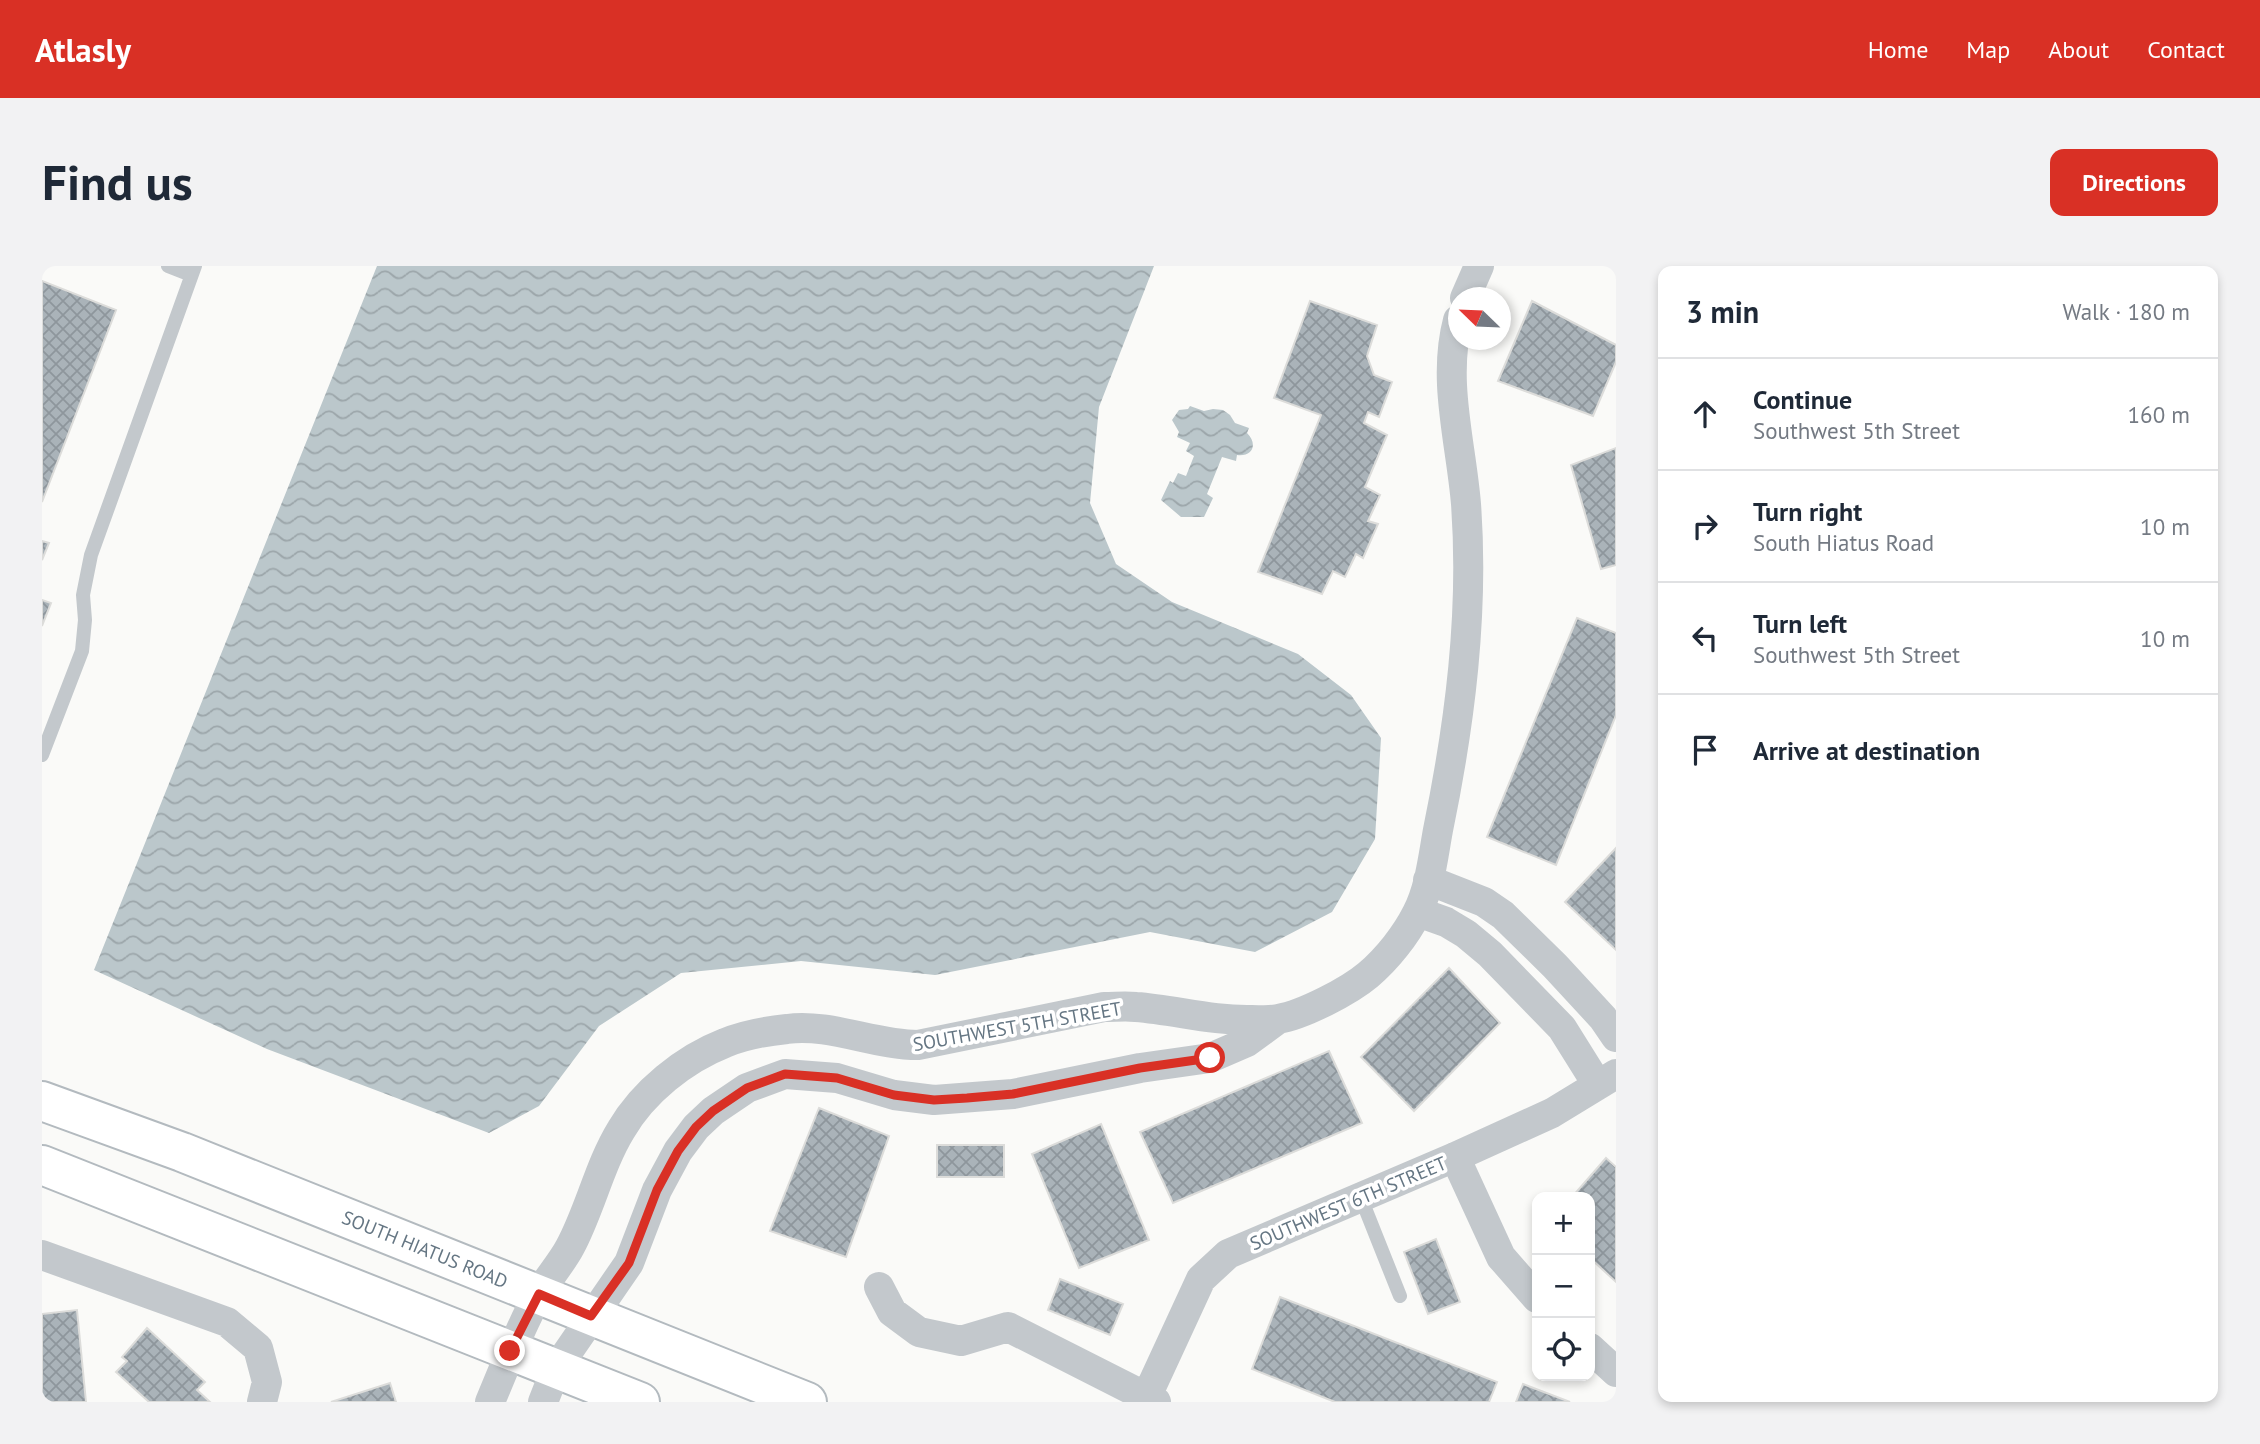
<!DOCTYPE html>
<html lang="en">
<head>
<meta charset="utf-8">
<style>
	body { margin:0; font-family:"PT Sans",sans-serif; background:#f2f2f3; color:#1f2937 }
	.controls { position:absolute; right:21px; bottom:21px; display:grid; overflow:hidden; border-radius:14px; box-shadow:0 4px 10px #0003 }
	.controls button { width:63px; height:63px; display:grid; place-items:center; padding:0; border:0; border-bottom:2px solid #e0e1e3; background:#fff; color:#1f2937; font:35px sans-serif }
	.compass { position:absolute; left:1406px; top:21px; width:63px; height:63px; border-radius:50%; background:#fff; box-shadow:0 4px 10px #0003; rotate:293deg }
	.stop { position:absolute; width:21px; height:21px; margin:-16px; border:5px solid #d93025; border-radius:50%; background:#fff }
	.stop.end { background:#d93025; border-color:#fff; box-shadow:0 2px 7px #0008 }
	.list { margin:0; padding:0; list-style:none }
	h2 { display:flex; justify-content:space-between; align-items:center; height:91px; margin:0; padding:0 28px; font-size:30px }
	h2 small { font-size:23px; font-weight:400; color:#747a83 }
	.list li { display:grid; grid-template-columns:46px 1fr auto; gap:21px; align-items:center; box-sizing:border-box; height:112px; padding:0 28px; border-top:2px solid #e0e1e3 }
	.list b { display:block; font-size:26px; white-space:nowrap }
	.list p { margin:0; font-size:23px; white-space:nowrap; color:#747a83 }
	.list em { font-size:23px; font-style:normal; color:#747a83 }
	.icon { flex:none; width:38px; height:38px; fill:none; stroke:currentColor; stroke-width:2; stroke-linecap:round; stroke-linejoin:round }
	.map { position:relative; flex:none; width:1574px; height:1136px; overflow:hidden; border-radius:14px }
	header { display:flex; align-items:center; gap:42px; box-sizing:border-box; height:98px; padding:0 35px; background:#d93025; color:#fff }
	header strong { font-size:33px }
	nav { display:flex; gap:38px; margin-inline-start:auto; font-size:24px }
	.intro { display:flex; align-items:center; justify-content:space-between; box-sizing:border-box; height:168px; padding:0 42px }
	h1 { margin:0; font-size:49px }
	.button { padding:18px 32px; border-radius:14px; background:#d93025; color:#fff; font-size:24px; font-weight:700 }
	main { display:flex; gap:42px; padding:0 42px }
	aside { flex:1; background:#fff; border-radius:14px; box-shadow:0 4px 10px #0003 }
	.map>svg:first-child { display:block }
	.water { fill:url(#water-waves) }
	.building { fill:url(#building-cross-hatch); stroke:#dcdcda; stroke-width:2 }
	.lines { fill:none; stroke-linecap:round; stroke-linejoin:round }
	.secondary-casing { stroke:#b3babf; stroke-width:42 }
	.lane { stroke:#c3c8cc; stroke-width:14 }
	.street { stroke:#c3c8cc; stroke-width:30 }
	.secondary { stroke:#fff; stroke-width:38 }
	.route { stroke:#d93025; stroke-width:9 }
	.labels { text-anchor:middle; stroke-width:7; stroke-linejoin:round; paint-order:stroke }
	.street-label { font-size:19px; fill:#657683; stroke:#fff }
</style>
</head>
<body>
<header>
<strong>Atlasly</strong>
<nav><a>Home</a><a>Map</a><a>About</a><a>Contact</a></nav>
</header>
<div class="intro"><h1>Find us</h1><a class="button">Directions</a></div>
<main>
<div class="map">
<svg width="1574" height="1136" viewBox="0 0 1574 1136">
	<defs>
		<pattern id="water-waves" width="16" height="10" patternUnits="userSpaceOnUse" patternTransform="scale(1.75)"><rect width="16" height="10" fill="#bbc7cb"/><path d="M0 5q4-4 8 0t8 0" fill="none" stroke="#9ca6aa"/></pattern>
		<pattern id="building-cross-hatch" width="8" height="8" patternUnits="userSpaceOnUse" patternTransform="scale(1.75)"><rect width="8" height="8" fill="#aab3b9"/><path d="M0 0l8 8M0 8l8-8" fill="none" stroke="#8e969c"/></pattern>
	</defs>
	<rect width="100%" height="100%" fill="#fafaf8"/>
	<!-- water -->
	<path class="water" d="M335,0H1112L1057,141L1048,237L1074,298L1130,336L1256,388L1309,429L1339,472L1333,573L1290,646L1213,686L1108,666L893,709L759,695L639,707L557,760L497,840L447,867L225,783L52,704Z
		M1148,140L1162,145L1171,143L1181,144L1188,149L1193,157L1207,162L1205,167C1216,178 1211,191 1195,189L1194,195L1180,191L1165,228L1171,232L1162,251H1139L1119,234L1128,215L1131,217L1136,207L1144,210L1152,190L1144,185L1148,177L1135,171L1137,166L1130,154L1137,144L1146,143Z"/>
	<!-- building -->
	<path class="building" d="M0,15L74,44L0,236Z
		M1268,35L1335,59L1325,90L1332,109L1350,116L1337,151L1326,146L1322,157L1345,169L1323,221L1338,229L1326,255L1336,258L1321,292L1314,288L1303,311L1291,305L1280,328L1216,306L1279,149L1232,132Z
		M1490,35L1574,79V96L1551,150L1456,115Z
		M1574,182V299L1559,303L1529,199Z
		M0,275L7,277L0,294Z
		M0,334L9,337L0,360Z
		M1535,352L1574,367V449L1514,599L1445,571Z
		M1574,582V684L1523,636Z
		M1407,702L1458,757L1372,845L1319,791Z
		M1287,785L1320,857L1131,937L1098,866Z
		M777,842L847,870L804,991L728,965Z
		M1059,858L1107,974L1037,1002L990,888Z
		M895,879H962V911H895Z
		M1564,892L1574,901V1016L1548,992V931H1530Z
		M1394,973L1418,1036L1386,1048L1362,986Z
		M1018,1013L1081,1038L1068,1069L1006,1044Z
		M1238,1031L1455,1116L1447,1136H1293L1210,1103Z
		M35,1044L44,1136H0V1048Z
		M105,1062L163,1116L155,1124L168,1136H107L74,1106L85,1095L80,1091Z
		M348,1117L354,1136H289Z
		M1481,1118L1528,1136H1474Z"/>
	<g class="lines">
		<defs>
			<path id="secondary" d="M0,835L140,886L765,1136
				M0,899L598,1136"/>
		</defs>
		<!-- secondary casing -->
		<use href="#secondary" class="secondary-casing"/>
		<!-- lane -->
		<path class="lane" d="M126,0L149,9
			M0,489L40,385L43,354L41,329L49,289L153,0
			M1319,932L1358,1030"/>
		<!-- street -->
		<path class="street" d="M1423,32L1437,0
			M1386,614L1442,636L1461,649L1513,700L1561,752L1574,771
			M1376,646L1404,656L1424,668L1448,688L1520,762L1555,818
			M1413,891L1459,991L1495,1032
			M0,989L185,1056L216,1082L225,1116L220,1136
			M837,1021L850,1046L877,1066L919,1075L966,1061L1114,1136
			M1548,1082L1574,1106
			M1104,1132L1159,1013L1186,988L1413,891L1510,847L1574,808
			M448,1136C463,1100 477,1064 496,1029C505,1013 519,998 528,981C548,944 557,900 579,864C601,826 642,793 683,777C702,769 725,765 745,763C787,757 833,779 876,779L1062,741C1073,741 1084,740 1094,741C1133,744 1170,755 1210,754C1218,754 1228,755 1236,753C1261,749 1307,725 1326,709C1345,693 1364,669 1375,647C1388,622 1391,591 1396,564C1418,457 1432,347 1424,238C1419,177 1400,114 1416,54
			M501,1136L514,1103L587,997L615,924L636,885L654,861L671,845L705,822L743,808L795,812L852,829L892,834L971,828L1098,802L1168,792L1205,776L1235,754"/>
		<!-- secondary -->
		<use href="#secondary" class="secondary"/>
	</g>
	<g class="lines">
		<!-- route -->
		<path class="route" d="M468,1085L497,1028L549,1050L587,997L615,924L636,885L654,861L671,845L705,822L743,808L795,812L852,829L892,834L925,832L971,828L1098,802L1168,792"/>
	</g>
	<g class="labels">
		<!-- street labels -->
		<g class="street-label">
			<text transform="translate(975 760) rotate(-10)" y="7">SOUTHWEST 5TH STREET</text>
			<text transform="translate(1306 937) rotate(-23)" y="7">SOUTHWEST 6TH STREET</text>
			<text transform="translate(383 983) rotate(22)" y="7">SOUTH HIATUS ROAD</text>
		</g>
	</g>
</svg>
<div class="controls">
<button>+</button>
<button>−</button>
<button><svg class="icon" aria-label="locate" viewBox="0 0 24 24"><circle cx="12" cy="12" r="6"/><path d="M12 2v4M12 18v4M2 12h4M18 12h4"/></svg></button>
</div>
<svg class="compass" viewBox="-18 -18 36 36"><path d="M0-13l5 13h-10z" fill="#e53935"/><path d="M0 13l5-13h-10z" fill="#747a83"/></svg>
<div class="stop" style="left:1168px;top:792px"></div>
<div class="stop end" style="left:468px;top:1085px"></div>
</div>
<aside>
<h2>3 min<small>Walk · 180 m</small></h2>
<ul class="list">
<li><svg class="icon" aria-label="ahead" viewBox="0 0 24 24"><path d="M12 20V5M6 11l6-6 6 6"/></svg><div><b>Continue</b><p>Southwest 5th Street</p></div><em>160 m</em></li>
<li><svg class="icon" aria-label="right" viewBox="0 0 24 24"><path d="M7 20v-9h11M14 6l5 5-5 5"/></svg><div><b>Turn right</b><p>South Hiatus Road</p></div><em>10 m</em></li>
<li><svg class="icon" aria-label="left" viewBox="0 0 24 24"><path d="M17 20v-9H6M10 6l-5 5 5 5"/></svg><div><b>Turn left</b><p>Southwest 5th Street</p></div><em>10 m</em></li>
<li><svg class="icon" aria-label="arrive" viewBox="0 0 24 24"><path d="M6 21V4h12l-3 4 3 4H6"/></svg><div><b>Arrive at destination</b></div></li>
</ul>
</aside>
</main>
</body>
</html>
